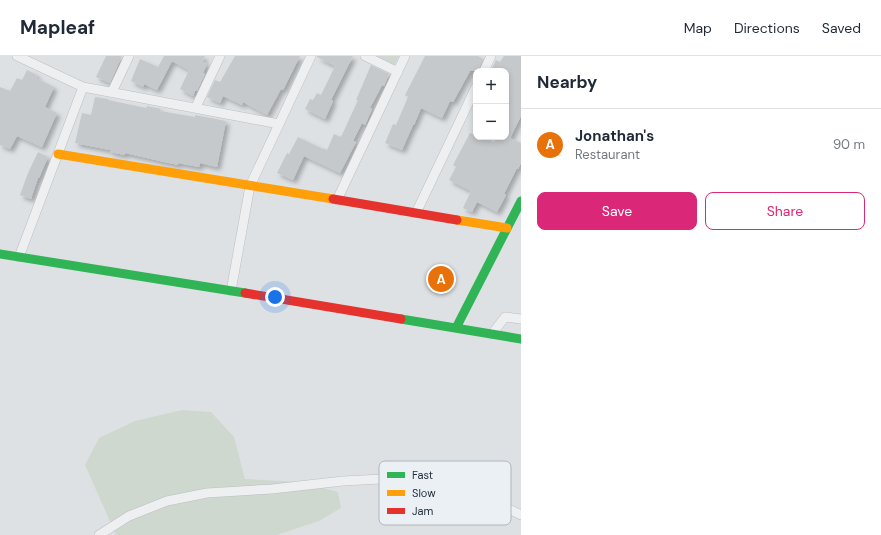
<!DOCTYPE html>
<html lang="en">
<head>
<meta charset="utf-8">
<style>
	body { margin:0; font-family:"DM Sans",sans-serif; background:#f2f2f3; color:#1f2937 }
	.controls { position:absolute; right:12px; top:12px; display:grid; overflow:hidden; border-radius:8px; box-shadow:0 2px 6px #0003 }
	.controls button { width:36px; height:36px; display:grid; place-items:center; padding:0; border:0; border-bottom:1px solid #e0e1e3; background:#fff; color:#1f2937; font:20px sans-serif }
	.you { position:absolute; left:275px; top:241px; width:14px; height:14px; margin:-10px; border:3px solid #fff; border-radius:50%; background:#1a73e8; box-shadow:0 0 0 6px #1a73e833 }
	.badge { display:grid; place-items:center; width:26px; height:26px; border-radius:50%; background:#db2777; color:#fff; font-size:13px; font-weight:700 }
	.pin { position:absolute; translate:-50% -50%; border:2px solid #fff; box-shadow:0 1px 4px #0006 }
	.list { margin:0; padding:0; list-style:none }
	h2 { display:flex; justify-content:space-between; align-items:center; height:52px; margin:0; padding:0 16px; font-size:17px }
	h2 small { font-size:13px; font-weight:400; color:#747a83 }
	.list li { display:grid; grid-template-columns:26px 1fr auto; gap:12px; align-items:center; box-sizing:border-box; height:72px; padding:0 16px; border-top:1px solid #e0e1e3 }
	.list b { display:block; font-size:15px; white-space:nowrap }
	.list p { margin:0; font-size:13px; white-space:nowrap; color:#747a83 }
	.list em { font-size:13px; font-style:normal; color:#747a83 }
	.actions { display:flex; gap:8px; padding:12px 16px }
	.actions a { flex:1; padding:9px 0; border:1px solid #db2777; border-radius:8px; text-align:center; font-size:14px; color:#db2777 }
	.actions .main { background:#db2777; color:#fff }
	.map { position:relative; flex:none; width:521px; height:479px; overflow:hidden }
	header { display:flex; align-items:center; gap:24px; box-sizing:border-box; height:56px; padding:0 20px; background:#fff; border-bottom:1px solid #e0e1e3 }
	header strong { font-size:19px }
	nav { display:flex; gap:22px; margin-inline-start:auto; font-size:14px }
	main { display:flex }
	aside { flex:1; background:#fff }
	.map>svg:first-child { display:block }
	.green { fill:#cfd8cf }
	.building { fill:#c6c9cc; filter:url(#shadow) }
	.lines { fill:none; stroke-linecap:round; stroke-linejoin:round }
	.street-casing { stroke:#bcbfc2; stroke-width:10 }
	.street { stroke:#edeff1; stroke-width:9 }
	.fast { stroke:#30b455; stroke-width:9 }
	.slow { stroke:#ff9f0a; stroke-width:9 }
	.jam { stroke:#e5322d; stroke-width:9 }
	.key { fill:#ebf0f4; stroke:#b0b6bd; stroke-width:1 }
	.key-label { font-size:11px; fill:#25303d }
</style>
</head>
<body>
<header>
<strong>Mapleaf</strong>
<nav><a>Map</a><a>Directions</a><a>Saved</a></nav>
</header>
<main>
<div class="map">
<svg width="521" height="479" viewBox="0 0 521 479">
	<defs>
		<filter id="shadow"><feDropShadow dx="3.5" dy="3.5" stdDeviation="2" flood-color="#0004"/></filter>
	</defs>
	<rect width="100%" height="100%" fill="#dee1e4"/>
	<!-- green -->
	<path class="green" d="M371,0H399L395,8L390,9Z
		M182,354L211,356L234,381L245,423L301,426L338,436L341,452L319,465L277,479H116L85,409L99,382L135,365Z"/>
	<!-- building -->
	<path class="building" d="M106,0H122L110,27L96,21Z
		M163,0H205L202,5L207,8L203,17L205,18L197,35H195L193,40L180,33L189,14L172,5L157,34L144,28L143,31L131,25L140,3L158,11L164,0Z
		M235,0H300L283,34L281,33L267,59L243,46L242,49L223,40L220,47L207,41L215,24L220,26Z
		M317,0H353L331,44L333,45L325,63L305,53L310,43L313,44L317,37L321,39L335,10L317,1Z
		M425,0H478L483,3L478,15H470L453,46L450,45L442,62L421,52L414,69H413L402,94L385,87L393,68L396,69L408,41L405,39Z
		M504,0H521V60L510,82L521,87V107L518,113L517,112L504,138L506,139L497,156L477,146L472,156L463,152L471,135L449,124L456,111L453,109L470,77L473,78L474,76L476,77V81H483L494,86L497,81H506V15H491L496,4L500,6Z
		M371,9L389,18L384,30L382,29L370,52L372,53L365,69L362,67L353,85L356,86L340,117L304,100L293,124L277,117L287,97L289,98L298,81L323,93V92L327,94L334,78L341,81L358,44H356Z
		M27,14L37,19L36,22L54,31L45,51L57,57L42,91L17,80L10,93L0,89V31L10,35L17,22L22,24Z
		M95,41L108,43V44L146,52L147,50L161,53L160,55L195,61V59L226,65L217,111L200,107L199,111L178,107V109L125,97V99L110,96V94L75,87L82,57L91,59Z
		M38,96L48,101L39,122H38L31,143L20,139L28,117Z"/>
	<g class="lines">
		<defs>
			<path id="street" d="M17,0L83,31L279,68
				M365,0L398,16
				M484,15L491,0
				M112,36L129,0
				M196,51L220,0
				M337,144L405,0
				M416,157L476,31
				M19,201L83,31
				M231,235L250,130L311,0
				M492,278L505,261L521,263
				M99,479L129,460L167,445L207,437L272,433L343,425L438,420L449,423L521,459"/>
		</defs>
		<!-- street casing -->
		<use href="#street" class="street-casing"/>
		<!-- street -->
		<use href="#street" class="street"/>
		<!-- fast -->
		<path class="fast" d="M0,198L245,237
			M401,263L521,283
			M456,272L521,145"/>
		<!-- slow -->
		<path class="slow" d="M58,98L333,143
			M457,164L507,172"/>
		<!-- jam -->
		<path class="jam" d="M333,143L457,164
			M245,237L401,263"/>
	</g>
	<!-- legend -->
	<rect x="379" y="405" width="132" height="64" rx="6" class="key"/>
	<rect x="387" y="416" width="18" height="6" fill="#30b455"/>
	<rect x="387" y="434" width="18" height="6" fill="#ff9f0a"/>
	<rect x="387" y="452" width="18" height="6" fill="#e5322d"/>
	<g class="key-label">
		<text x="412" y="423">Fast</text>
		<text x="412" y="441">Slow</text>
		<text x="412" y="459">Jam</text>
	</g>
</svg>
<div class="controls">
<button>+</button>
<button>−</button>
</div>
<div class="you"></div>
<div class="pin badge" style="left:441px;top:223px;background:#e8710a">A</div>
</div>
<aside>
<h2>Nearby<small></small></h2>
<ul class="list">
<li><span class="badge" style="background:#e8710a">A</span><div><b>Jonathan's</b><p>Restaurant</p></div><em>90 m</em></li>
</ul>
<div class="actions"><a class="main">Save</a><a>Share</a></div>
</aside>
</main>
</body>
</html>
